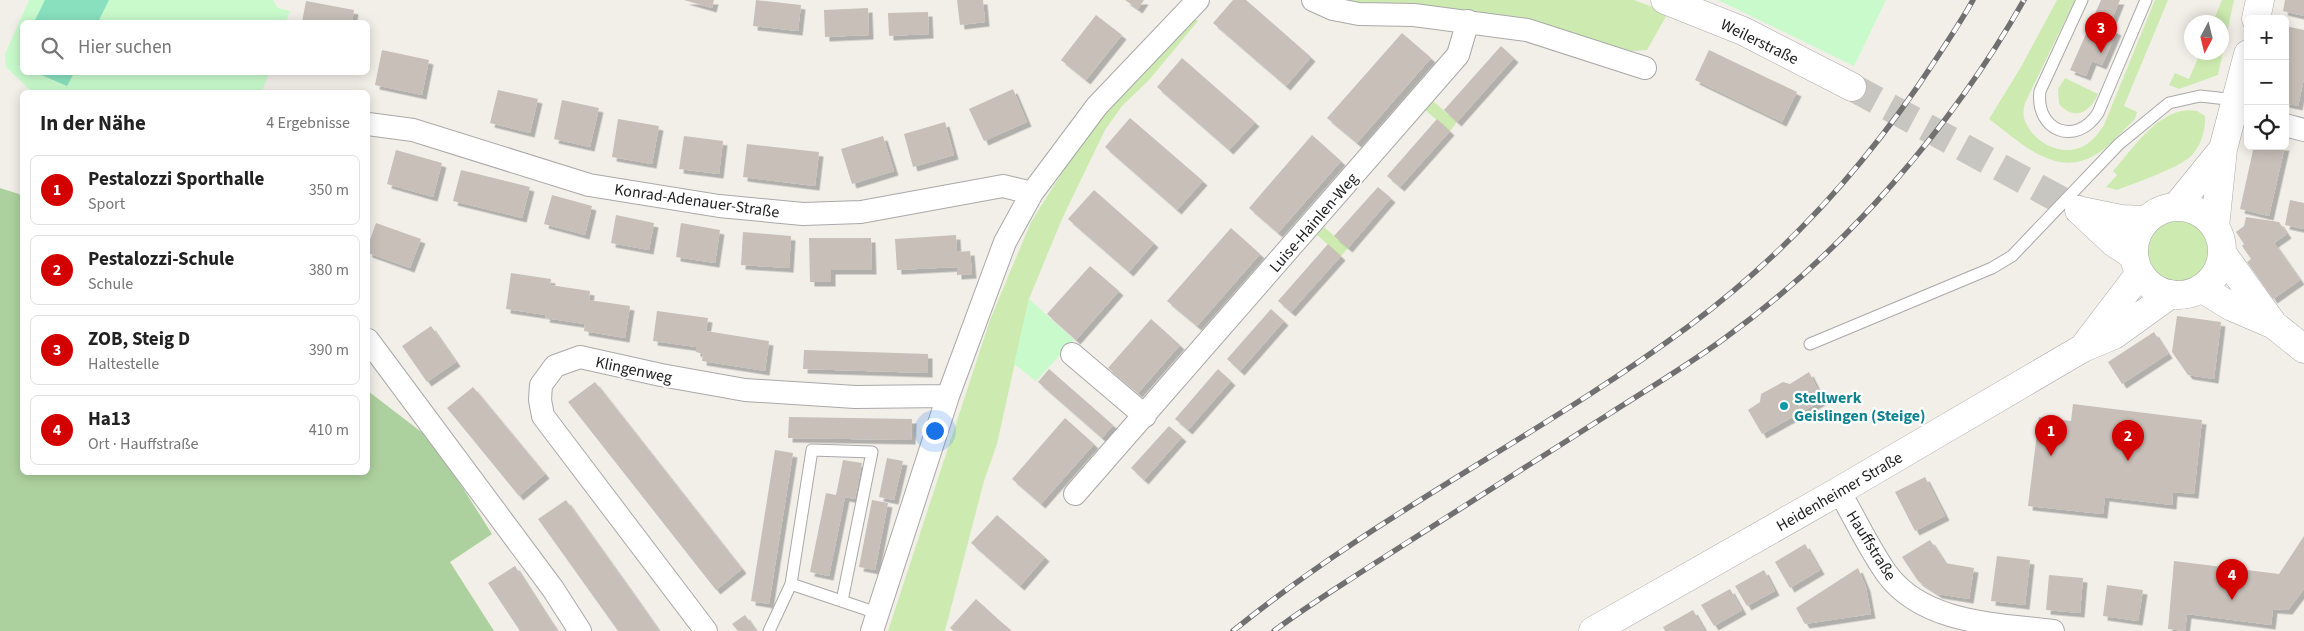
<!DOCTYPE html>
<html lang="de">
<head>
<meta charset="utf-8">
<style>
	body { margin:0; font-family:"Source Sans 3",sans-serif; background:#f6f6f6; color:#222 }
	.controls { position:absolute; right:15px; top:15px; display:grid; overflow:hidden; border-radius:8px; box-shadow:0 2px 12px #0003 }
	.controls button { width:45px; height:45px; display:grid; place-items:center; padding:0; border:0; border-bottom:1px solid #e0e0e0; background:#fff; color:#222; font:25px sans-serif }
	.compass { position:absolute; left:2184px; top:15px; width:45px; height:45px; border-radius:50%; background:#fff; box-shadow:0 2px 12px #0003; rotate:187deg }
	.you { position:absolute; left:934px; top:430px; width:18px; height:18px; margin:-12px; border:4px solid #fff; border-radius:50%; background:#1a73e8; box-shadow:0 0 0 8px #1a73e833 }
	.badge { display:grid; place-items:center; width:32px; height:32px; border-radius:50%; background:#d40000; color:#fff; font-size:16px; font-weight:700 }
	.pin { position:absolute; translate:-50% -41px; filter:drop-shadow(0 1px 2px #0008) }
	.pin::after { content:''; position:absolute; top:26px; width:18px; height:15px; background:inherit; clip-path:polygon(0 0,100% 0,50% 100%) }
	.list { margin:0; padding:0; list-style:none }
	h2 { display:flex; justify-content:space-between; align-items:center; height:65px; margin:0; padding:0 20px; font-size:21px }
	h2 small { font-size:16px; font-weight:400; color:#767676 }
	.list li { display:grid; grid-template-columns:32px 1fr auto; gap:15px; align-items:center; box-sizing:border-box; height:70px; margin:0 10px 10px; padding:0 10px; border:1px solid #e0e0e0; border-radius:8px }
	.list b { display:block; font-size:19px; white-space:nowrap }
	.list p { margin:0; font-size:16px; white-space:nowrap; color:#767676 }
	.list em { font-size:16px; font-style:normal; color:#767676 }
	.icon { flex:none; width:28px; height:28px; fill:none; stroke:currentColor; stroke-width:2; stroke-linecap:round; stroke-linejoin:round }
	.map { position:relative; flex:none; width:2304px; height:631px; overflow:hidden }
	.search { position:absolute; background:#fff; box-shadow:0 2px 12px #0003; left:20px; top:20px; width:350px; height:55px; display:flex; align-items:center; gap:12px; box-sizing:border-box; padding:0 18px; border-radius:8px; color:#767676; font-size:19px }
	.panel { position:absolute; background:#fff; box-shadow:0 2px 12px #0003; left:20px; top:90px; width:350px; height:385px; border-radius:8px }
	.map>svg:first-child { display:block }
	.grass { fill:#cdebb0 }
	.forest { fill:#add19e }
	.park { fill:#c8facc }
	.pitch { fill:#88e0be }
	.building { fill:#c7bfb8; filter:url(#shadow) }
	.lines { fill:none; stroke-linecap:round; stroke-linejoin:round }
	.tertiary-tunnel { stroke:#c8c6c1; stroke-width:28; stroke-dasharray:28 14; stroke-linecap:butt }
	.service-casing { stroke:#a9a9a9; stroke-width:13 }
	.minor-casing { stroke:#a9a9a9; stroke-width:24 }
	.tertiary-casing { stroke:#a9a9a9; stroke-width:29 }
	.service { stroke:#fff; stroke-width:11 }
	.minor { stroke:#fff; stroke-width:22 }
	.tertiary { stroke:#fff; stroke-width:28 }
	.rail-casing { stroke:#707070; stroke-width:5.5 }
	.rail { stroke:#fff; stroke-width:4; stroke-dasharray:11; stroke-linecap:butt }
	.culture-dot { fill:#0f9aa8; stroke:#fff; stroke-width:2 }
	.labels { text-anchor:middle; stroke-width:4.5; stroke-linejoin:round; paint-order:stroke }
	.street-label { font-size:16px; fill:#222; stroke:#fff }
	.culture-label { font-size:16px; font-weight:bold; fill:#0d838f; stroke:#fff; text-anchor:start }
</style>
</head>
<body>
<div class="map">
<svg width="2304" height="631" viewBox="0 0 2304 631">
	<defs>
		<filter id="shadow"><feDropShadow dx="4.5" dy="4.5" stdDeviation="0" flood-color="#0004"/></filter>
	</defs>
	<rect width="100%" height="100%" fill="#f2efe9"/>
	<!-- grass -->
	<path class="grass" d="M1341,0H1634L1668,13L1647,50L1633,51Z
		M2057,0H2075L2025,103C2024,107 2023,114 2024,118C2031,141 2059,157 2082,147C2092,142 2098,134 2104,125L2155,0H2168L2124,106L2137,112L2135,119C2122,131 2110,147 2095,155C2055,179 2019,141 1989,119L2021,67Z
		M2222,0H2234L2218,75L2179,89L2169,85L2175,73L2189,79L2200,53L2222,52V22H2213Z
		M1193,17L1198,21L1149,80L1122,106L1105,130L1062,219L1029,299L997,444L984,481L945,631H888L990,320L1031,222L1080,144L1130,83Z
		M2065,78L2098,94C2090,113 2074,121 2059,104L2058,89Z
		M1433,101L1457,122L1450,131L1425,110Z
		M2188,110L2197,111L2205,116C2206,130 2201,146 2191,156C2179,168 2135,183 2117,190L2106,187L2117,175L2113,171C2133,149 2155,113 2188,110Z
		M2147 252a31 31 0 1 1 62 0a31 31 0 1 1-62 0Z
		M1324,227L1348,248L1341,256L1317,235Z"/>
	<!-- forest -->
	<path class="forest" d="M0,188L22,195V472H368V391L433,441L492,534L450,562L494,631H0Z"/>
	<!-- park -->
	<path class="park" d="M29,0H273L278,8L290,11L286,22H22V72L269,73L262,92H32L6,67L5,54Z
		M1718,0H1886L1854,66Z
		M1029,299L1074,340L1036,381L1014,364Z"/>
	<!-- pitch -->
	<path class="pitch" d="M45,0H109L98,22H34Z
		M37,73H74L67,86Z"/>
	<!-- building -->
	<path class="building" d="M684,0H714L712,8Z
		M756,0L801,5L798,31L753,26Z
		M957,0H983L985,22L960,25Z
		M1125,0H1144L1138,9Z
		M1233,0H1246L1311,57L1286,86L1213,23Z
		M2101,0H2120L2109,27L2117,31L2102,65L2092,61L2086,76L2070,70Z
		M2285,0H2304V16L2283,11Z
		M306,1L354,10L352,22H302Z
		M868,8L869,35L825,37L824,10Z
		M928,12L929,34L889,36L888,13Z
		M1096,15L1122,35L1086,80L1061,60Z
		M2285,26L2304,30V78L2298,106L2285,103Z
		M1402,33L1431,58L1357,143L1327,118Z
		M1501,46L1514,58L1457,122L1444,110Z
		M382,50L429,60L422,95L375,85Z
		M1709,50L1797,92L1782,122L1695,80Z
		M1182,58L1255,122L1229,150L1157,87Z
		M1013,89L1027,122L984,141L969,109Z
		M498,90L538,99L530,133L490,123Z
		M562,100L599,108L590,147L554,139Z
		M1130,118L1203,181L1177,210L1105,147Z
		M618,119L659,126L652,164L612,157Z
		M1437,119L1450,131L1400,187L1387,176Z
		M945,122L954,155L913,167L904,134Z
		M1312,135L1341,161L1278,233L1249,208Z
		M684,136L723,141L719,174L679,169Z
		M883,136L894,171L852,184L841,149Z
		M747,144L819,152L815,186L743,177Z
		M2254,146H2285L2269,216L2240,209Z
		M396,150L442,163L433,197L387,184Z
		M461,170L530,187L522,218L453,201Z
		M1378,187L1391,198L1348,248L1334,236Z
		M1094,190L1154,243L1129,272L1068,219Z
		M552,195L592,206L585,235L544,224Z
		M2290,200L2304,203V229L2285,225Z
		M616,215L654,223L649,250L611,243Z
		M2246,217L2279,222L2287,234L2274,243L2300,280L2273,299L2247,262L2251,259L2242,246L2244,244L2236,232L2244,226Z
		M376,223L421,239L410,268L368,253V245Z
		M681,223L720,230L715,263L676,257Z
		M1231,228L1260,254L1197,326L1167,301Z
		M743,232L791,236L789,268L741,265Z
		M956,235L957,252L970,251L972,274L957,275V267L897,270L895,239Z
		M809,238H871L872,270H831V282H810Z
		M1328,244L1341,256L1291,312L1278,301Z
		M1090,266L1119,291L1076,340L1047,314Z
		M511,273L551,279L550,285L590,291L589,300L630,306L625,338L584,331L585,324L545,318L546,315L506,309Z
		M1271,309L1284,321L1240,371L1227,359Z
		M657,311L708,318L706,331L769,341L765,371L702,361L703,354L696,352V347L653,341Z
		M2177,316L2221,322L2214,379L2188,375L2172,352Z
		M1151,319L1180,345L1138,393L1108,368Z
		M431,326L456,362L427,382L402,346Z
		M2154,332L2168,354L2122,384L2108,362Z
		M804,350L928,354V373L803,369Z
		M1049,369L1113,425L1102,438L1038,382Z
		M1218,369L1231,381L1188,430L1175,419Z
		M1809,372L1823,400L1762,434L1748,410L1760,402L1761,394L1783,382L1790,384Z
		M595,382L742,569L716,590L568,402Z
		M473,387L545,474L519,496L447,408Z
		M2073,404L2202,420L2194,494L2173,492L2172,505L2105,497L2103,514L2028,506L2039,417L2071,421Z
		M789,417L912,419L911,440L788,438Z
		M1065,418L1094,444L1041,504L1012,479Z
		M1169,426L1182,437L1144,480L1131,468Z
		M775,450L793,453L769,604L751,601Z
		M887,458L903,461L894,500L879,497Z
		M843,460L862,463L855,499L845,497L829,576L810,572L826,493L836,495Z
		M1925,477L1945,516L1915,531L1895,492Z
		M566,500L631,591L659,631H618L538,519Z
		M872,500L888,503L875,570L859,567Z
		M997,515L1045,557L1020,586L971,543Z
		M2304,536V589L2288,610L2273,609L2271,625L2187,614L2185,631L2168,629L2174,561L2279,574Z
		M1930,540L1945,563L1974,568L1969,599L1938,594L1918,581L1902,557Z
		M1805,544L1820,570L1790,588L1775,562Z
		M1997,556L2030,560L2025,605L1991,601Z
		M515,566L545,613L557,631H520L488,583Z
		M1858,568L1866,587L1871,614L1805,624L1796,608Z
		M1764,570L1775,591L1747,606L1735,586Z
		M2049,575L2083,578L2080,613L2046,610Z
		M2107,585L2143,590L2138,621L2103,616Z
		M1730,589L1742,610L1714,626L1701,605Z
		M976,599L1000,621L1012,631H954L950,628Z
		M1693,610L1705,631H1665L1663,627Z
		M745,615L756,631H738L732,624Z"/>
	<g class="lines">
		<!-- tertiary-tunnel -->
		<path class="tertiary-tunnel" d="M1852,87L2079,210"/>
		<defs>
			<path id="service" d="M2082,0L2040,91C2035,131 2076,147 2098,113L2146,0
				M1810,344L1992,268L2012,256L2119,144L2169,103L2200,96L2236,100
				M791,584L877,613
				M769,631L791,584L812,450L872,452L842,601"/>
			<path id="minor" d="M1313,0L1333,9L1359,14L1414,15L1527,30L1645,68
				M368,124L413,130L589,185L719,206L803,214L861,212L1003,186L1032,193
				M2285,125L2304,130
				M368,340L553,589L580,631
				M1072,354L1145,416
				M1839,491C1855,518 1869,549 1887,574C1924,624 1998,624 2053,631
				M1075,494L1458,55L1468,21
				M706,631L543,416L540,400L541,385L555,366L580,357L661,375L745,390L855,397L948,396
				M872,631L948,396L1005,242L1032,193L1097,106L1198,0"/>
			<path id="tertiary" d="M1665,0L1743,31L1852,87
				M2256,19L2260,0
				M2134 251a44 44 0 1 1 88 0a44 44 0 1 1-88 0Z
				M2176,207L2223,149
				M2079,210L2113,242L2134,256
				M2082,211L2121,219L2146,220
				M2215,227L2223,149L2248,54
				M2222,253L2273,324
				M2201,288L2232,307L2274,325L2304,349
				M2086,344L2140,273
				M1593,631L1839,491L2083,348L2114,335L2171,294"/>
		</defs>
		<!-- service casing -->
		<use href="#service" class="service-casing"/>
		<!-- minor casing -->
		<use href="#minor" class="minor-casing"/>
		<!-- tertiary casing -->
		<use href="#tertiary" class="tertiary-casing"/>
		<!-- service -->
		<use href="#service" class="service"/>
		<!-- minor -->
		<use href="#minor" class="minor"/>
		<!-- tertiary -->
		<use href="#tertiary" class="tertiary"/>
		<defs>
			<path id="rail" d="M1233,631C1375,515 1542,435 1689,326C1787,253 1870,161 1936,59C1949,39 1962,20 1973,0
				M1274,631C1304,608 1337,588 1369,567C1448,516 1529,465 1609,414C1648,389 1688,365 1725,338C1844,252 1952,127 2024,0"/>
		</defs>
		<!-- rail casing -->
		<use href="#rail" class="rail-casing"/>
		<!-- rail -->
		<use href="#rail" class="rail"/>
	</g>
	<!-- markers -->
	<circle class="culture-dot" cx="1784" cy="406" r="5"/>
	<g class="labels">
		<!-- street labels -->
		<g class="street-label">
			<text transform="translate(1760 41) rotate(26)" y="6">Weilerstraße</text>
			<text transform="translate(697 200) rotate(8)" y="6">Konrad-Adenauer-Straße</text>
			<text transform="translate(1313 222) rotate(-49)" y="6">Luise-Hainlen-Weg</text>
			<text transform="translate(634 369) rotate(12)" y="6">Klingenweg</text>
			<text transform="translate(1839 491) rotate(-30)" y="6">Heidenheimer Straße</text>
			<text transform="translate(1872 545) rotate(58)" y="6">Hauffstraße</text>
		</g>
		<!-- culture labels -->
		<g class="culture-label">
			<text x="1794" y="403">Stellwerk<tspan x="1794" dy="18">Geislingen (Steige)</tspan></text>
		</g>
	</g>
</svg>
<div class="controls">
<button>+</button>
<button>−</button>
<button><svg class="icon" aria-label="locate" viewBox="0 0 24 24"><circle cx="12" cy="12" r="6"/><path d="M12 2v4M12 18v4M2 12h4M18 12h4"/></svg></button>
</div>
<svg class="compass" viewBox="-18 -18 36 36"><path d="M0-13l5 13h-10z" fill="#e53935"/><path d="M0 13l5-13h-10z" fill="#767676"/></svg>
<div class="you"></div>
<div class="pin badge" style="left:2051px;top:456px">1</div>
<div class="pin badge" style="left:2128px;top:461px">2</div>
<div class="pin badge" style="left:2101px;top:53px">3</div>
<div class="pin badge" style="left:2232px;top:600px">4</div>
<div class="search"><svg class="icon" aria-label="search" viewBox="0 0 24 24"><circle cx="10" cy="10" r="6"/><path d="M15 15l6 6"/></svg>Hier suchen</div>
<section class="panel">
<h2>In der Nähe<small>4 Ergebnisse</small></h2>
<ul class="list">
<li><span class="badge">1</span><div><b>Pestalozzi Sporthalle</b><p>Sport</p></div><em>350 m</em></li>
<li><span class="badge">2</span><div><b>Pestalozzi-Schule</b><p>Schule</p></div><em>380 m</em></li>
<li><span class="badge">3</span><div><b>ZOB, Steig D</b><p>Haltestelle</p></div><em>390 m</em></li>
<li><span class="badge">4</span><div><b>Ha13</b><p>Ort · Hauffstraße</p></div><em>410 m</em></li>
</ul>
</section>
</div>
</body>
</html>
